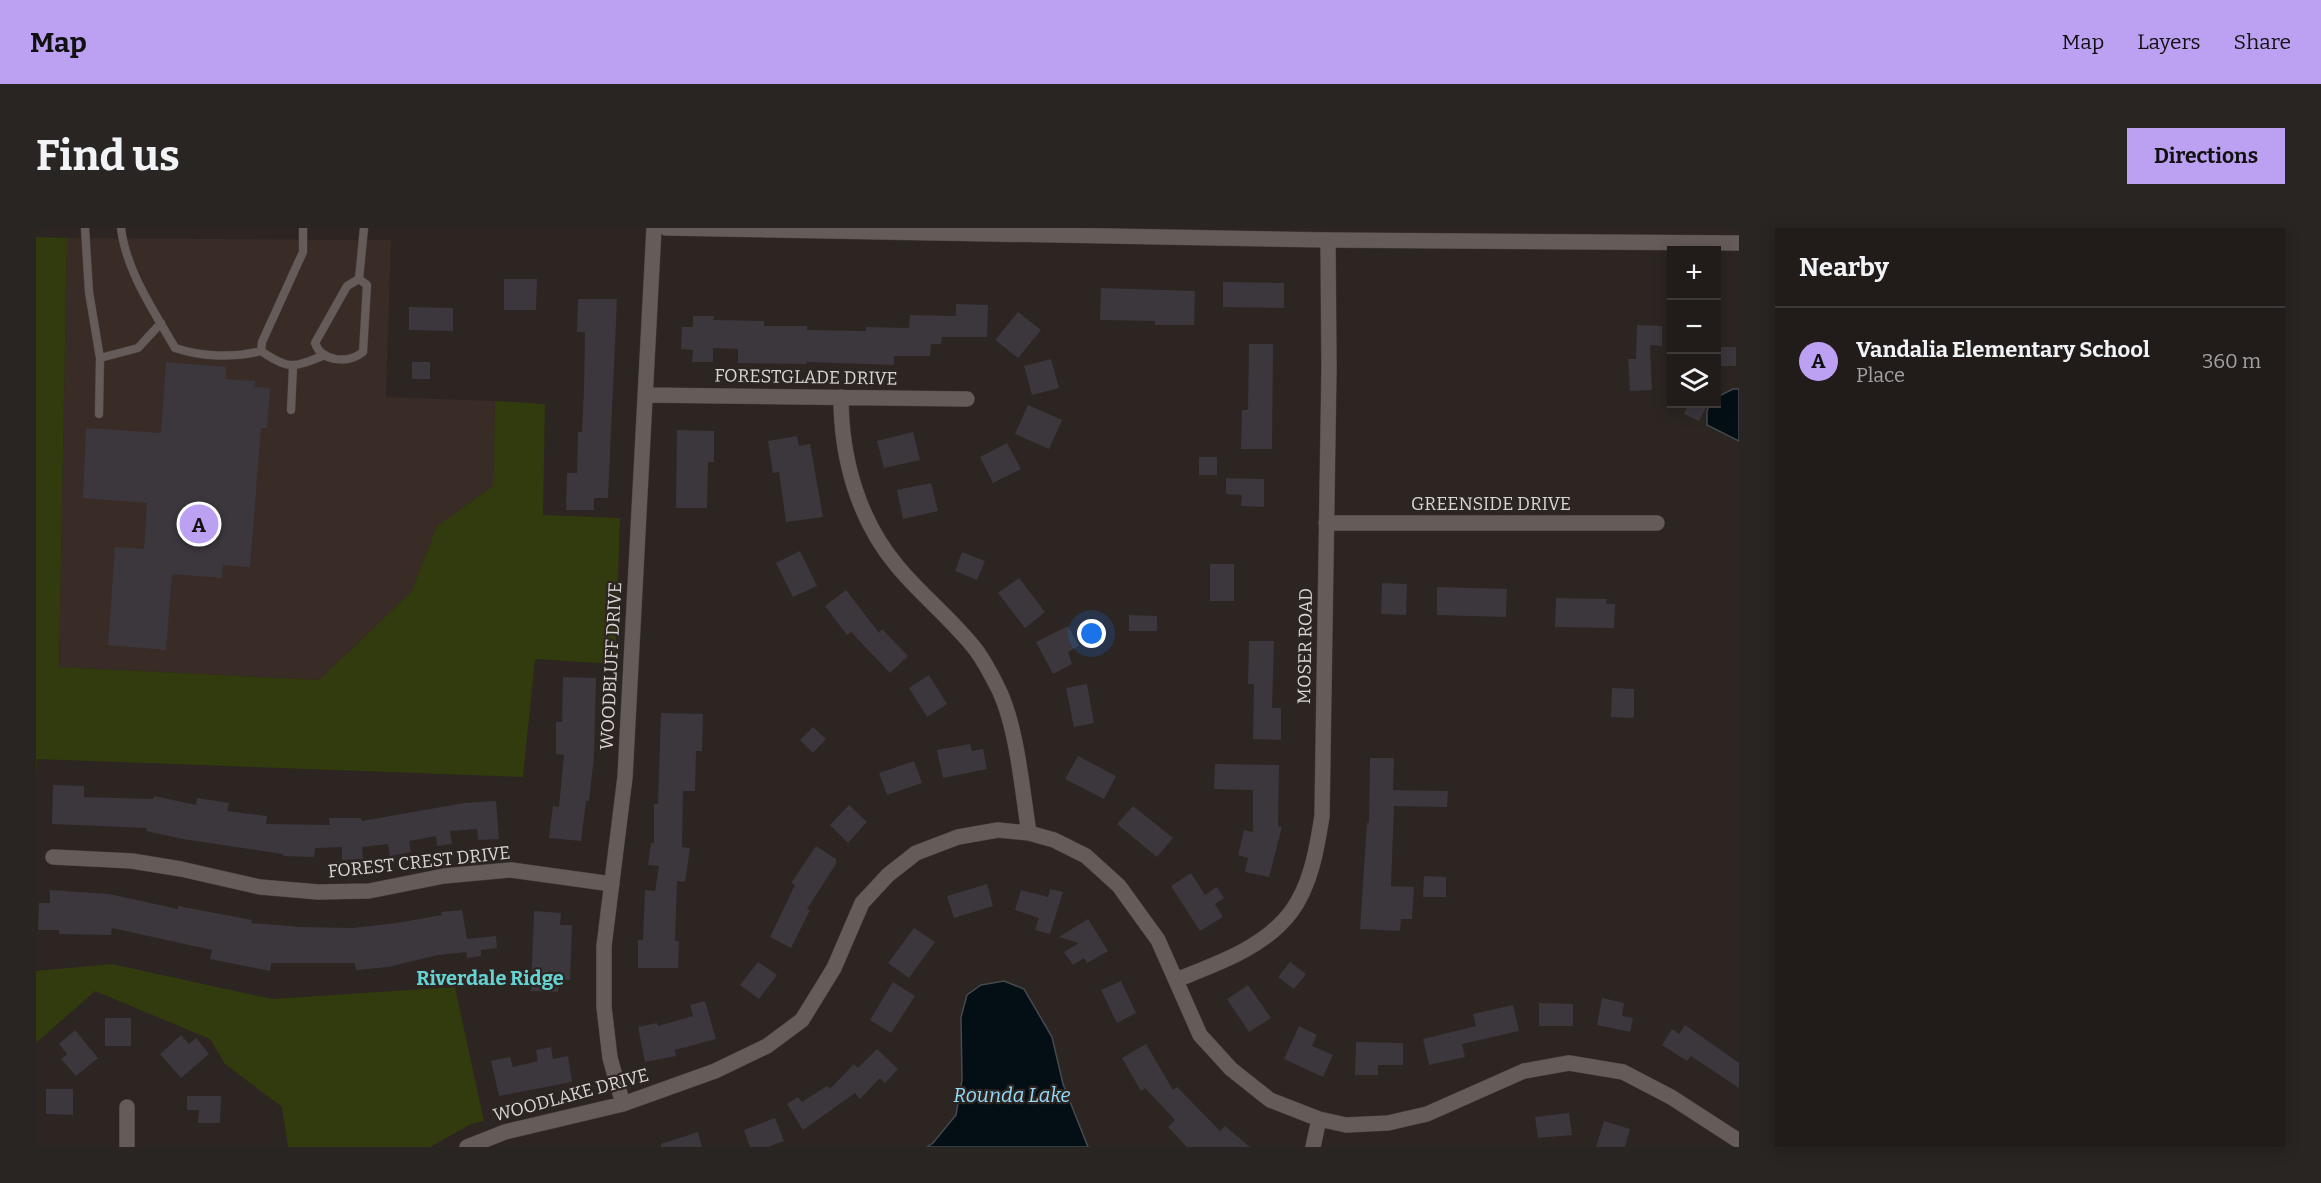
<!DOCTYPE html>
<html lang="en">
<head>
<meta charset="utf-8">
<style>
	body { margin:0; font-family:Bitter,serif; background:#292523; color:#f1f3f6 }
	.controls { position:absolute; right:18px; top:18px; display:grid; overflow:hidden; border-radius:0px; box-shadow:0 3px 15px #0003 }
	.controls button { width:54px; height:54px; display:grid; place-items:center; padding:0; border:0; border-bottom:2px solid #3e3a39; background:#211c1a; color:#f1f3f6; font:30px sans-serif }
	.you { position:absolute; left:1056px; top:406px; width:21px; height:21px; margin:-15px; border:4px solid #fff; border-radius:50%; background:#1a73e8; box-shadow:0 0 0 9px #1a73e833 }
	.badge { display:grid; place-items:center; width:39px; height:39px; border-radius:50%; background:#bca0f2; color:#111; font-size:20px; font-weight:700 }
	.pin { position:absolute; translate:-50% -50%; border:3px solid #fff; box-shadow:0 2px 6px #0006 }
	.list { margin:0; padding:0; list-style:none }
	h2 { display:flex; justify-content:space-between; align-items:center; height:78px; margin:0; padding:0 24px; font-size:26px }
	h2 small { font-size:20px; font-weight:400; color:#a2a1a2 }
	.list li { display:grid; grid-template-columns:39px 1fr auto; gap:18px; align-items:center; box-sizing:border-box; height:108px; padding:0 24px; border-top:2px solid #3e3a39 }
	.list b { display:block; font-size:22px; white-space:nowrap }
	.list p { margin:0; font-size:20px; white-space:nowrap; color:#a2a1a2 }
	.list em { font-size:20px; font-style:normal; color:#a2a1a2 }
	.icon { flex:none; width:33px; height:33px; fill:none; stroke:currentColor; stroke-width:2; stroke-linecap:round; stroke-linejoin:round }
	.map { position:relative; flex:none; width:1703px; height:919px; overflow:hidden; border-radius:0px }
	header { display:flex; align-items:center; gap:36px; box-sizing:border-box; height:84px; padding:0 30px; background:#bca0f2; color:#111 }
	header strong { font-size:28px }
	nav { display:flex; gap:33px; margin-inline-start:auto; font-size:21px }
	.intro { display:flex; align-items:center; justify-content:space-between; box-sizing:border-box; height:144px; padding:0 36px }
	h1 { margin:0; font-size:42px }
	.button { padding:15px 27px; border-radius:0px; background:#bca0f2; color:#111; font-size:21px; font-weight:700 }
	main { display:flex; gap:36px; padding:0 36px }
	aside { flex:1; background:#211c1a; border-radius:0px; box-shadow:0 3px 15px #0003 }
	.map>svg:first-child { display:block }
	.built { fill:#392b25 }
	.green { fill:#313b0d }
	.water { fill:#040f15; stroke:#444a4e; stroke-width:1.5 }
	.building { fill:#3c373d }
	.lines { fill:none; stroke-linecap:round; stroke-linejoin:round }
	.lane-casing { stroke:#47423f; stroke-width:9 }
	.street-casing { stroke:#47423f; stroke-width:16 }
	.secondary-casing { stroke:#47423f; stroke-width:16 }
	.lane { stroke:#655c59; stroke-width:8 }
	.street { stroke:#655c59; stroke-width:15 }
	.secondary { stroke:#655c59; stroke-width:15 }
	.labels { text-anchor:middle; stroke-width:4.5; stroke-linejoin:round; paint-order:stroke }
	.street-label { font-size:18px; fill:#dad5d3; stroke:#2c2522 }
	.neighbourhood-label { font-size:20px; font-weight:bold; fill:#66d3d3; stroke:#2c2522 }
	.water-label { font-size:20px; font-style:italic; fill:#95dbfb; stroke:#2c2522 }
</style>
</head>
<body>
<header>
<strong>Map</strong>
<nav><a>Map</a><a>Layers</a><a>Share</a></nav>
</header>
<div class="intro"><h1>Find us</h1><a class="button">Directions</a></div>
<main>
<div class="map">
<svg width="1703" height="919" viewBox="0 0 1703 919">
	<rect width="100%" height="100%" fill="#2c2522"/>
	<!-- built -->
	<path class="built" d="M31,10L355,12L350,169L459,173L457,258L401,298L375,364L283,452L23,439Z"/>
	<!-- green -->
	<path class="green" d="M0,9L31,10L23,439L283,452L375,364L401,298L457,258L459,173L509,176L507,287L584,290L579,436L499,431L487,549L1,531L0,549Z
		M76,736L236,771L419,759L448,893L435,896L394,919H252L246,879L189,836L174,811L59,763L0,815V743Z"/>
	<!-- water -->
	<path class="water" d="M1697,161H1703V213L1671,197V183L1674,176H1680L1681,169Z
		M968,753L988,761L1016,809L1027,856L1052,919H891L897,915L920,887L926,852L925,789L931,767L945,757Z"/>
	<!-- building -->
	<path class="building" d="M468,51H501L500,82H468Z
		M1187,54L1248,55V80L1187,79Z
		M1065,60L1159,63L1158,97H1119V93L1064,92Z
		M542,71H581L572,270H558V282H530L531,245H541L542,204H546L548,160L549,104H541Z
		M920,76L952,77L951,109H906L905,116H895L894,128H858V137L770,134V136L702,135V121L677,120V134H656L657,122L645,121L646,99H657V88H678L677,92L728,93V98H771V102L830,103V99L873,100L874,87L920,88Z
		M373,79L417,80V103L373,102Z
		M982,84L1005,102L982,130L959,112Z
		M1601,97L1626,98V118L1614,117L1616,162L1594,163L1592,131H1600Z
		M1213,116H1237L1236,221H1205L1206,182H1212Z
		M1680,119H1700V138H1680Z
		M1015,131L1023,160L996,167L988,138Z
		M130,134L190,139V151L219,153L218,159L234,160L231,200H225L214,339L187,337L186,350L136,346L130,422L72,417L79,319L108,321L111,275L47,270L50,200L125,205Z
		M376,134H394V151H376Z
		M1653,176H1672L1663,193L1648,186Z
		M992,177L1026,192L1013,221L979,206Z
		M641,202L678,203V234H672L671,280H640Z
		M877,204L884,232L848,240L841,213Z
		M761,208L763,218L774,216L787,289L750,294L743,244L737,245L732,213Z
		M971,215L985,241L957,255L944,229Z
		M1163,229H1181V247H1163Z
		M1190,250L1228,251V279L1205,278L1206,267L1190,266Z
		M895,255L902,283L867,291L861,262Z
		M764,323L781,358L757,369L740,335Z
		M926,324L949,333L941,352L919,343Z
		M1174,336H1198V373H1174Z
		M983,350L1009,384L989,400L962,365Z
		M1346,355L1371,356L1370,387L1345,386Z
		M1401,359L1471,361L1470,389L1401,387Z
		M810,362L843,405L846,401L872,428L854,445L815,404L811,407L789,378Z
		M1520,370L1571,371L1570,376H1579L1578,400L1519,399Z
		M1093,387L1121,388V403H1093Z
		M1032,398L1043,418L1032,424L1036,436L1017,446L1000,414Z
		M1213,413H1238L1236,480H1245V512L1217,511L1218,456H1212Z
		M893,447L911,476L891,489L873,460Z
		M527,449L560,450L558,529L553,573H550L545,613L513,610L517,578L523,579L528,527L520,526V494H526Z
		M1051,456L1058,495L1038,499L1030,460Z
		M1576,460L1598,461V490L1575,489Z
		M625,485L667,486L666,523H660L659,563H647L646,619L654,620L649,654L641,653L639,713H643L642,740H602V712H607L609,662L619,663L623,638L612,637L615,615H618V576H622Z
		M777,499L790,511L777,525L764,512Z
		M934,516L936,523L947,521L951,541L907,550L901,522Z
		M1042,528L1080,548L1068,571L1029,551Z
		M1334,530H1358L1357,562L1412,563L1411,579L1358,578L1355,658L1378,659L1376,691H1365L1364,703L1324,701L1331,595H1333Z
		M878,533L886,555L851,567L843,545Z
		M1179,536L1243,537L1242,598L1246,599L1233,649L1209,644L1212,630L1202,627L1208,602L1217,604V562L1178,561Z
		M17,557L48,558V569L117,571L118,568L160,577L161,570L193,575L191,583L231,588L230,596L294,597L293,590H325L326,593L428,575L460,573L463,611L442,612L441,601L414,603L416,616L401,618L400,608L373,613L375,624L354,628L352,616L326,619L327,631L306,632V619L279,620L278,629L247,628V626L147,611L110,603L111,600L16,596Z
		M813,577L831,594L812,615L794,597Z
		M1097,578L1137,610L1121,629L1081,596Z
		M780,618L800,631V636L771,681L774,682L755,720L734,709L759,657L755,655Z
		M1155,645L1169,667L1181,659L1188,670L1179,676L1187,689L1164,703L1135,658Z
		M1388,648L1410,649V669H1387Z
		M951,656L957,678L918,690L911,668Z
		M1014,661L1027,664L1014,706L999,702L1003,690L979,682L985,662L1012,669Z
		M14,662L73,666L142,681V678L216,692L215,695L265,699L316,700L361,695L406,687L405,684L426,682L431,711L460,708L461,720L445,722V728L431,730L430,724L402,727L352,739L320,742L319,735H235L234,743L174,731L176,722L76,700L75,707L23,706V702H2L3,675H14Z
		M498,683L525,685L524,697H536L534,752H523L522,764L495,763Z
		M1052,691L1072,723L1051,735L1048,730L1037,737L1028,724L1043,715L1023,709Z
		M878,700L899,714L873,750L852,735Z
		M722,734L741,747L723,771L704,757Z
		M1254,734L1270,746L1258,761L1242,749Z
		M1085,753L1100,785L1081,795L1065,762Z
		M857,754L879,768L855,805L834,792Z
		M1212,757L1235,790L1213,804L1191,771Z
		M1566,770L1588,775L1586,788L1597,790L1594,804L1561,797Z
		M669,773L680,811L639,822L640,828L609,834L602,799L621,795L622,798L657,788L654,777Z
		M1503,775L1537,776V798H1503Z
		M1477,777L1483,803L1426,816L1429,829L1393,837L1387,811L1440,798L1437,786Z
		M69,790H95V818H69Z
		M1649,797L1703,835V860L1655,828L1651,833L1626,817L1636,801L1643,806Z
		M1263,798L1281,807L1276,818L1297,827L1287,849L1248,831Z
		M39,802L62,830L40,848L25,831L31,826L23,816Z
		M145,807L153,816L160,810L173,826L145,850L124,826Z
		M1320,814L1367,815V837H1342V847H1319Z
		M1110,816L1137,862L1141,859L1184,903L1189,898L1214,919H1151L1132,899L1139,892L1109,860L1105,863L1086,830Z
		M515,819L517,831L532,828L536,854L463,868L455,833L474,829L477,839L502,833L500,822Z
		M841,821L862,841L849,855L844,850L824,871L819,865L767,902L751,876L762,869L766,874L791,858L794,861L818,836L822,840Z
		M10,861H37V887L10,886Z
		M151,868H185L184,895H162L163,882H151Z
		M1533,885L1536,907L1502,910L1499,889Z
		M739,890L748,913L732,919H714L708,902Z
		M1568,893L1594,901L1589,919H1560Z
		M662,904L666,919H625V916Z"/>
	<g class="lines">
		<defs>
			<path id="lane" d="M49,0L53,64L64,130L102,120L125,95
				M85,0C90,43 118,83 139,120C166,129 198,130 225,123
				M267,0V24L226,114L225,123C254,143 258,139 289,127
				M323,51L331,57L327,124C312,136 286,134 279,115L311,58Z
				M323,51L328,0
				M255,182L257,139
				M63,186L64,130"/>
			<path id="street" d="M609,167L931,171
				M805,169C805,230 822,292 862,339C886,368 917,392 940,422C948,433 955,446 961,458C981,496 986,562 993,605
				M1290,295H1621
				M17,629L96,633L145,641L224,659L282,664L333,663L408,648L475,642L576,656
				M1140,752C1180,736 1228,720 1255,684C1275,657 1281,620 1286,588L1293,140L1292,12
				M587,876L574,830L568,779V718L589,549L618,0
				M91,919V879
				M431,919L469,904L587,876L679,843L731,818L766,792L798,740L826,675L852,647L880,625L922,609L962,602L993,605L1018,612L1050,628L1083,658L1122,712L1164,807L1195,841L1234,872L1283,891L1310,897L1352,895L1391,886L1488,843L1533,835L1587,844L1635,869L1703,913
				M1277,919L1283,891"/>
			<path id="secondary" d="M630,0L1292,12L1703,15"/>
		</defs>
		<!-- lane casing -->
		<use href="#lane" class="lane-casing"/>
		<!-- street casing -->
		<use href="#street" class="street-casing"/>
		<!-- secondary casing -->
		<use href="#secondary" class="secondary-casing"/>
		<!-- lane -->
		<use href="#lane" class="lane"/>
		<!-- street -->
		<use href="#street" class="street"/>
		<!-- secondary -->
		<use href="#secondary" class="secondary"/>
	</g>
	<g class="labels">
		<!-- street labels -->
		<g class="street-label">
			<text transform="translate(770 149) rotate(1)" y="6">FORESTGLADE DRIVE</text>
			<text x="1455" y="282">GREENSIDE DRIVE</text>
			<text transform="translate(1269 418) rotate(-89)" y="6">MOSER ROAD</text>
			<text transform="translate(575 438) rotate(-87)" y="6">WOODBLUFF DRIVE</text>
			<text transform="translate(383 634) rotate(-6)" y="6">FOREST CREST DRIVE</text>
			<text transform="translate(535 867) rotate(-15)" y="6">WOODLAKE DRIVE</text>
		</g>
		<!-- neighbourhood labels -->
		<g class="neighbourhood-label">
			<text x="454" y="757">Riverdale Ridge</text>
		</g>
		<!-- water labels -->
		<g class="water-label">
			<text x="976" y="874">Rounda Lake</text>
		</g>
	</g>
</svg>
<div class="controls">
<button>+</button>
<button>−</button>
<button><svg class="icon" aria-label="layers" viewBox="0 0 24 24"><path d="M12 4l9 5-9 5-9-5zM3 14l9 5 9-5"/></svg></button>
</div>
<div class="you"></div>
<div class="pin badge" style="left:163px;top:296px">A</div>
</div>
<aside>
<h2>Nearby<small></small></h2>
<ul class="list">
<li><span class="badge">A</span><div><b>Vandalia Elementary School</b><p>Place</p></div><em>360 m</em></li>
</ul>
</aside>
</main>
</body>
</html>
